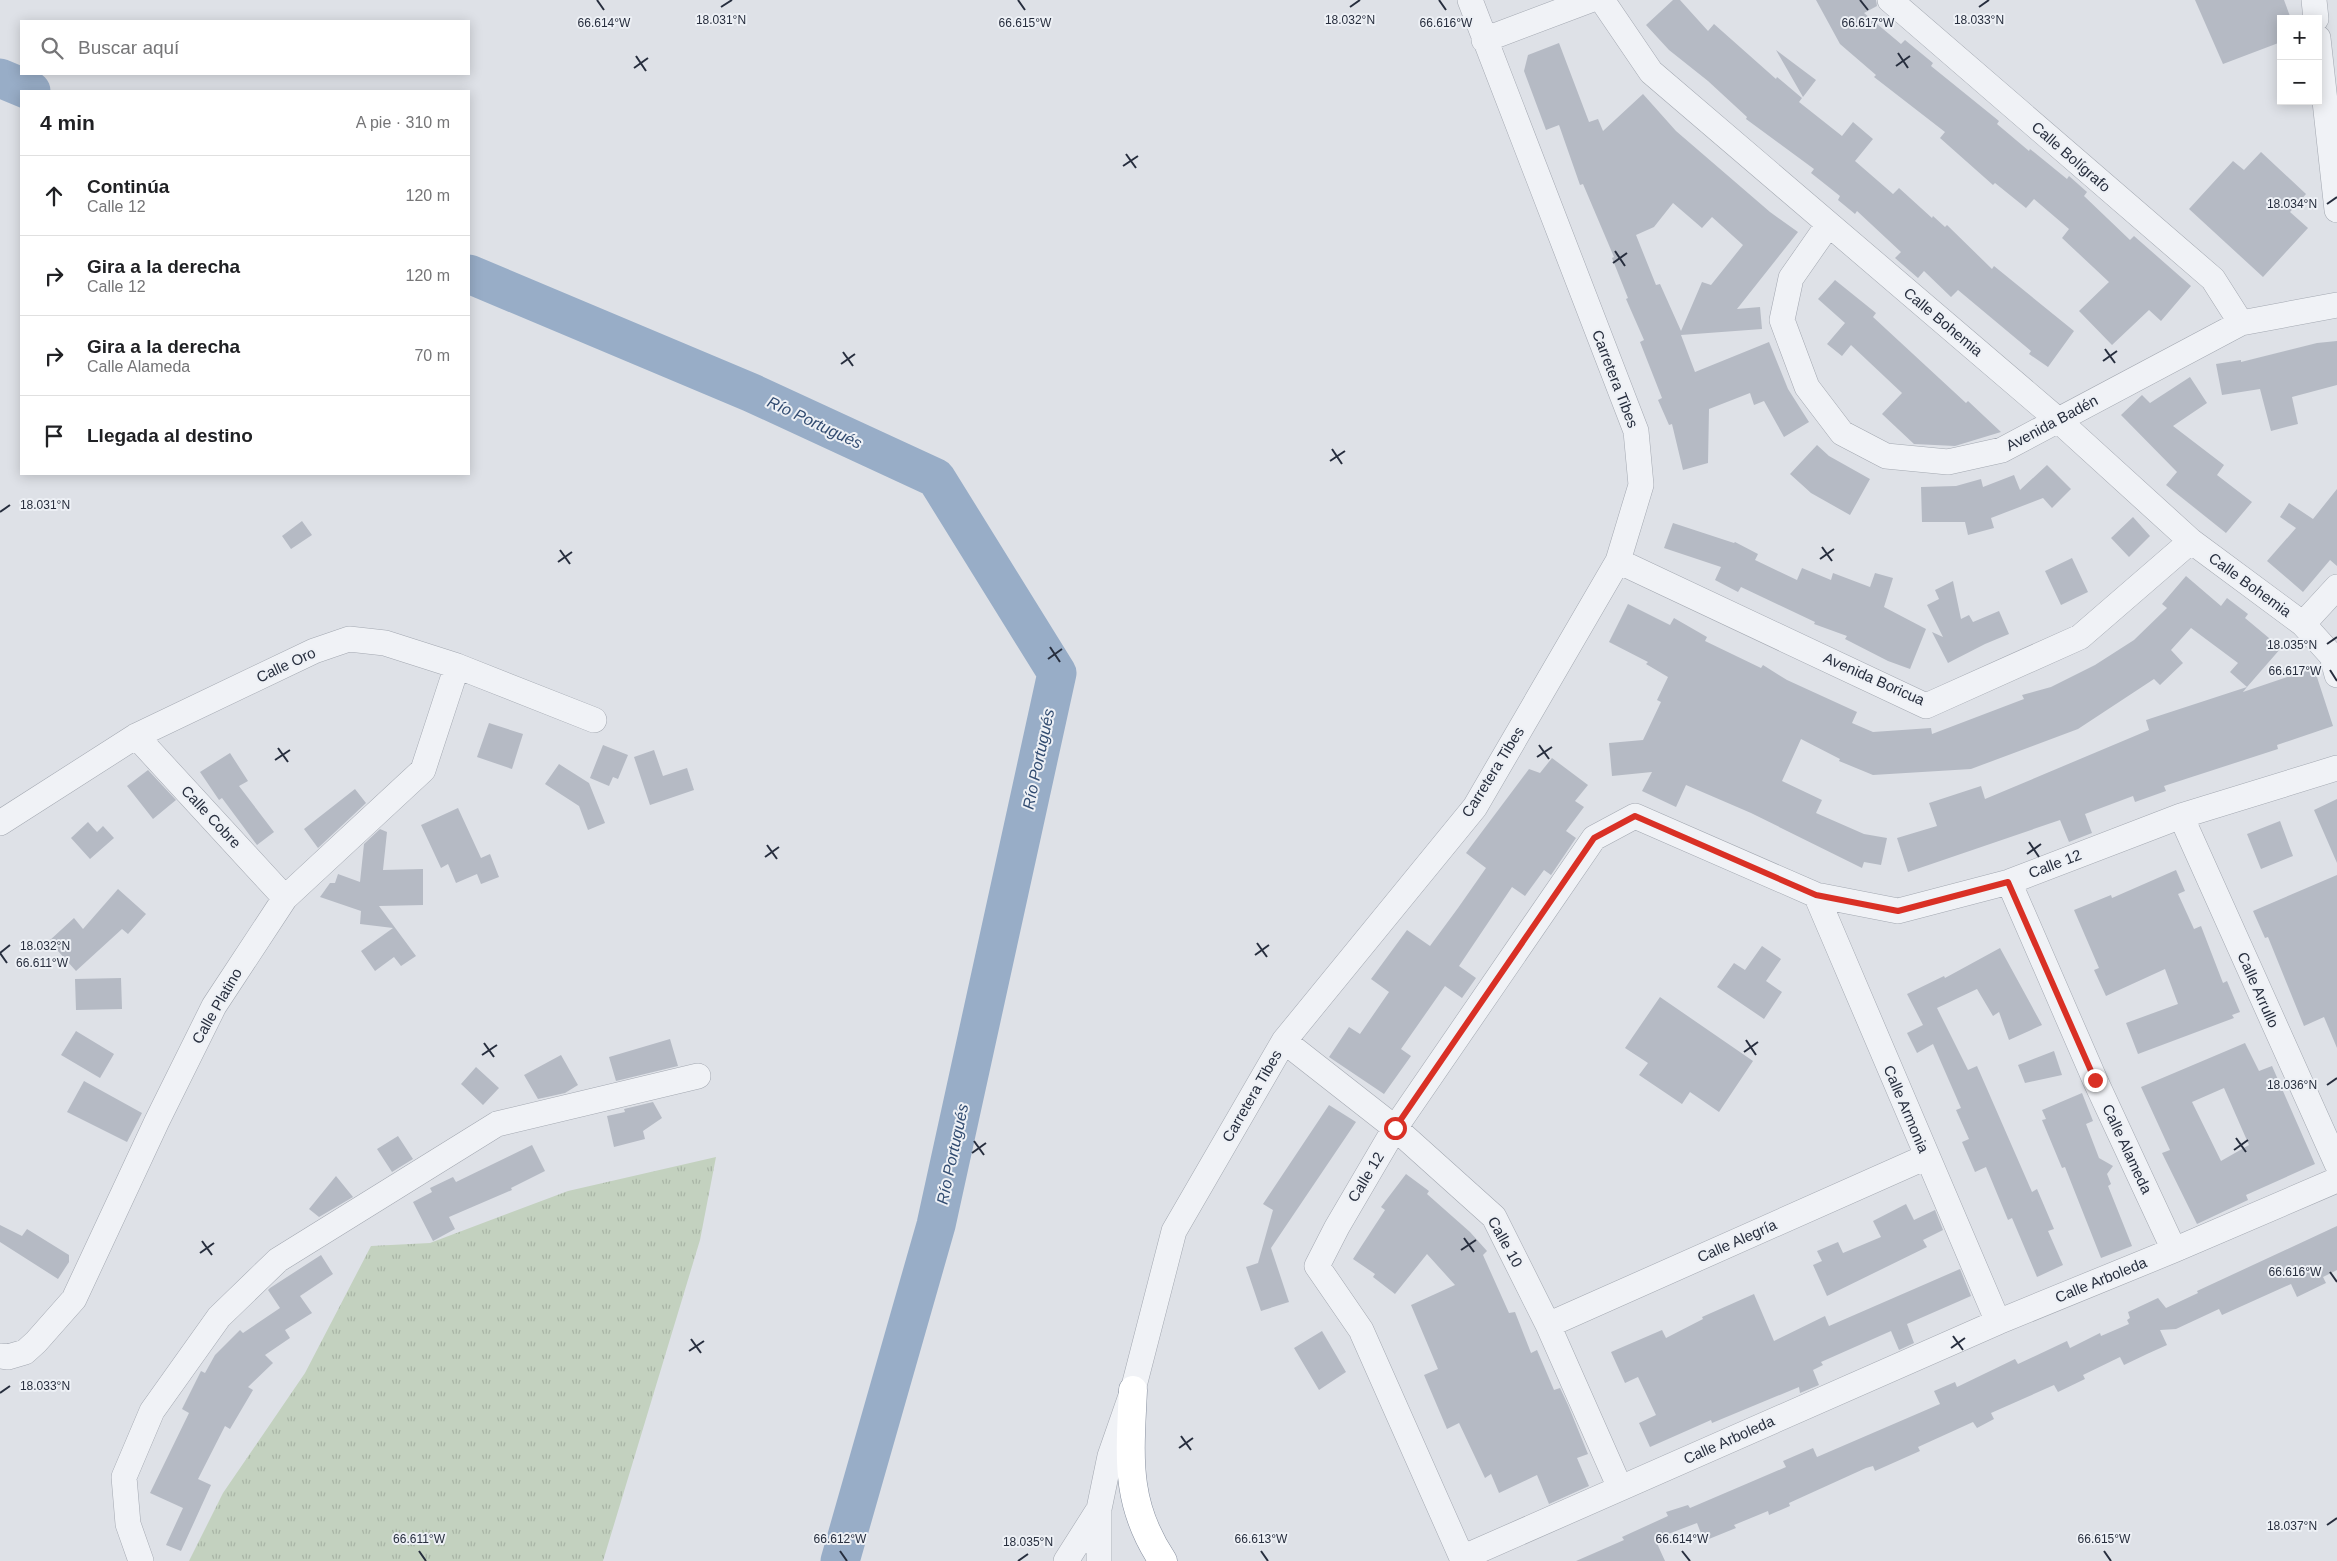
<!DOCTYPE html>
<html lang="es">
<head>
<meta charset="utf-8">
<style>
	body { margin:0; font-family:Helvetica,sans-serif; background:#f6f6f6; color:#202124 }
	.controls { position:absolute; right:15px; top:15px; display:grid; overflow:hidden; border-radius:0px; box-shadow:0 2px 12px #0003 }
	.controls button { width:45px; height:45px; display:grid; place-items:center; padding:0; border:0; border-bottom:1px solid #e0e0e0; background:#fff; color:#202124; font:25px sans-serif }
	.stop { position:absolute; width:15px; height:15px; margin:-11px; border:4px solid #d93025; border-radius:50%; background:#fff }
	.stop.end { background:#d93025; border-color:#fff; box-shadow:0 1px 5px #0008 }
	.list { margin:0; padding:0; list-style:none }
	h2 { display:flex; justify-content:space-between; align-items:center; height:65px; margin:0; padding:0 20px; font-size:21px }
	h2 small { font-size:16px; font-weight:400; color:#757577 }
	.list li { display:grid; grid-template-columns:32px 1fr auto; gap:15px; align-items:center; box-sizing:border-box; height:80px; padding:0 20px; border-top:1px solid #e0e0e0 }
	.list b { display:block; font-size:19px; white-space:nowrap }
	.list p { margin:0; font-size:16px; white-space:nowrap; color:#757577 }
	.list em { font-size:16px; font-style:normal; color:#757577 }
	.icon { flex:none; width:28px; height:28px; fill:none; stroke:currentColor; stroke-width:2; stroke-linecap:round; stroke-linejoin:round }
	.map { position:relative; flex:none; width:2337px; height:1561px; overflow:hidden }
	.search { position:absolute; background:#fff; box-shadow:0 2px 12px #0003; left:20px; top:20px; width:450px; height:55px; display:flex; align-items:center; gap:12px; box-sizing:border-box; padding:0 18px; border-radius:0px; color:#757577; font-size:19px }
	.panel { position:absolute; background:#fff; box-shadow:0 2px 12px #0003; left:20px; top:90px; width:450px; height:385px; border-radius:0px }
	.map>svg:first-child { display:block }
	.park { fill:url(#park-tufts) }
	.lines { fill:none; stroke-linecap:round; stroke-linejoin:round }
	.river { stroke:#98adc7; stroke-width:39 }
	.building { fill:#b5bac4; fill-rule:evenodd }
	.minor-casing { stroke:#a3a8b1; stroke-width:26 }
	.highway-casing { stroke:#858e9e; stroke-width:29 }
	.minor { stroke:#f0f2f6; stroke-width:25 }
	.highway { stroke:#fff; stroke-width:28 }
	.route { stroke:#d93025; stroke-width:6 }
	.ticks { fill:none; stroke:#272e3e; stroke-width:2 }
	.labels { text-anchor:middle; stroke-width:4; stroke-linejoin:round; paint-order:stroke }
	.street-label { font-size:15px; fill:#272e3e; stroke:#edf0f5 }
	.water-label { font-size:16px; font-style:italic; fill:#324c71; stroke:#edf0f5 }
	.ticks-label { font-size:12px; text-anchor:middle; fill:#272e3e; stroke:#edf0f5; stroke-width:4; stroke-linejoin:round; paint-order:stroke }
</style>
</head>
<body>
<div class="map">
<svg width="2337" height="1561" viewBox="0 0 2337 1561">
	<defs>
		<pattern id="park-tufts" width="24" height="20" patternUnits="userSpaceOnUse" patternTransform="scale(1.25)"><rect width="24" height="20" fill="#c3d1bf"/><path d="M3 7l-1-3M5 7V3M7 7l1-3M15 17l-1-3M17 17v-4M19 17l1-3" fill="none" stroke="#a8b4a5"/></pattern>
	</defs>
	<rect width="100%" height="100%" fill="#dee1e7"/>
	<!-- park -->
	<path class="park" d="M716,1157L700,1240L603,1561H189L223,1493L305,1373L371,1246L430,1243L568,1191Z"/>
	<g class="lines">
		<!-- river -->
		<path class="river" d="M0,78L31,91
			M469,274L752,393L936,478L1057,673L936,1225L840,1561"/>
	</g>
	<!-- building -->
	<path class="building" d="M1673,0H1680L1708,31L1714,24L1776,79L1777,77L1802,98L1799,102L1842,136L1853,122L1873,139L1855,161L1893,194L1899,188L1932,218L1933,216L1945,227L1947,225L1992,269L1994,266L2074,331L2048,367L2029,354L2031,351L1958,290L1951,297L1924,271L1918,278L1895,258L1901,252L1857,211L1855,214L1838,200L1840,196L1811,173L1814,169L1746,119L1747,117L1708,81L1669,50L1646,25Z
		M1816,0H1876L1877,6L1864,13L1901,44L1905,40L1933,63L1931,66L1999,121L1997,124L2029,151L2030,149L2067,179L2069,176L2087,192L2084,196L2130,240L2134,236L2191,286L2161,321L2149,310L2112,345L2079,311L2109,282L2062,238L2069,229L2034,199L2026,208L1995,183L1993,185L1940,138L1945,132L1874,77L1876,75L1840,44Z
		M2195,0H2284L2291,19H2281V42L2223,64Z
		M1559,43L1589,122L1598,119L1603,131L1643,94L1676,131L1770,212L1798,232L1737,309L1760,307L1762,329L1681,335L1695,372L1769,342L1788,389L1809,422L1784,437L1764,401L1754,405L1750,393L1709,409L1708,463L1683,470L1672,424L1669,425L1658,400L1662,398L1640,342L1644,340L1626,299L1628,298L1612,258L1614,257L1583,184L1580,185L1559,125L1546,130L1524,71L1528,55ZM1673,203L1702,228L1712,217L1743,245L1711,285L1702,282L1681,331L1660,284L1656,285L1636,235L1654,227Z
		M1776,50L1816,80L1803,97Z
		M2261,152L2306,194L2290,212L2308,228L2263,277L2189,209L2233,161L2244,170Z
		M1835,280L1876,313L1873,317L1966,403L1968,401L2001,432L1955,446L1914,444L1882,414L1902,393L1851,345L1842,356L1827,344L1845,323L1818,299Z
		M2337,341V385L2292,397L2298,424L2271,431L2260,389L2222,395L2216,364L2241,360V362L2317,343Z
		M2190,377L2207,403L2173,426L2224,465L2217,475L2252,502L2226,533L2166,485L2177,472L2121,415L2142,395L2150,403Z
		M1817,445L1829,456L1870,479L1850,515L1811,493L1790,474Z
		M2047,465L2071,489L2052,508L2043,498L1991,518L1994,528L1968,535L1965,522H1922L1921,487L1956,486L1981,479L1983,487L2014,475L2020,490Z
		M2337,489V566L2330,560L2303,592L2267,561L2296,528L2280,517L2289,503L2313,519Z
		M2133,517L2150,536L2129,557L2111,538Z
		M302,521L312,535L291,549L282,536Z
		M1673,523L1734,543L1735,542L1758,554L1755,560L1797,580L1802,568L1831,580L1833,573L1870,587L1875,573L1893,578L1884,607L1926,629L1910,669L1888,661L1845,639L1847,636L1814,624L1815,622L1741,587L1738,592L1715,580L1721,567L1664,548Z
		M2072,558L2088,592L2061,605L2045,571Z
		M2186,576L2221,606L2227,598L2248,614L2245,618L2281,648L2247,687L2230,672L2238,663L2191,628L2171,650L2183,663L2160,685L2154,679L2078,729L1971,769L1873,775L1839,761L1840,759L1801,739L1782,781L1822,800L1816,813L1864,834L1887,838L1881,865L1864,862L1862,868L1751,813L1686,785L1676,807L1642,791L1652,772L1612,776L1609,743L1643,740L1661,702L1657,700L1668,677L1646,664L1648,662L1609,642L1628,604L1670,625L1674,618L1707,637L1705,641L1761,668L1763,665L1787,680L1857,712L1852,723L1873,732L1931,728L1932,734L2024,699L2022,695L2051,687L2095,665L2134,640L2167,608L2162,604Z
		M1953,581L1961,619L1969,615L1973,622L1999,611L2009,634L1985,644L1948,663L1932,632L1943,637L1927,605L1939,599L1935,590Z
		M2314,668L2333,726L2277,745L2278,749L2164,786L2166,791L2135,802L2133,796L2085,814L2092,833L2069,842L2060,820L1908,872L1897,838L1937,826L1929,803L1981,786L1985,799L2149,730L2146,720L2247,687L2243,692Z
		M489,723L523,734L512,769L477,757Z
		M603,745L628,755L618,779L613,777L609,786L590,778Z
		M654,750L663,776L687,768L694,790L650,805L634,757Z
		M230,753L248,781L239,786L274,832L257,845L222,798L219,800L200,772Z
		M1552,758L1588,785L1575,801L1584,807L1566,831L1576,838L1551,875L1544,870L1525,896L1512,887L1459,966L1476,978L1462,998L1445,986L1401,1049L1411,1056L1384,1094L1329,1057L1349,1027L1360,1034L1389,992L1371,979L1407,930L1430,946L1458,908L1486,868L1466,853L1529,769L1540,773Z
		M559,764L589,783L605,823L588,830L579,806L545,784Z
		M148,770L176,800L153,819L127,786Z
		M355,789L366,803L318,848L304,829Z
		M2337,799V863L2314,810Z
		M458,808L481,858L490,854L499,877L481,884L477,874L456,883L448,864L441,868L421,825Z
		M2280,821L2293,856L2261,869L2247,834Z
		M88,822L97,832L103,826L114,838L90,859L71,838Z
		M380,829L387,832L383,870L423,869V905L379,906L416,956L401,966L394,957L375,971L361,951L393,928L360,924L361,911L320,897L330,883H335L338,874L360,882L364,844Z
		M2176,870L2185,891L2178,894L2194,929L2201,926L2223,983L2227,981L2240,1012L2232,1015L2234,1018L2138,1054L2126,1023L2178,1004L2165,969L2106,996L2094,970L2099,968L2074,910L2111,895L2112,898Z
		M2337,875V1048L2324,1017L2304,1026L2268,937L2265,938L2253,911Z
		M118,889L146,914L128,934L122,929L76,971L49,941L74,918L83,929Z
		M1762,946L1781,959L1766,981L1782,992L1764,1019L1717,987L1734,963L1745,970Z
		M2000,948L2042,1025L2009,1040L1999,1012L1993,1016L1977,989L1937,1008L1968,1070L1977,1066L2032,1192L2037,1189L2054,1229L2048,1231L2063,1265L2037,1277L2012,1218L2008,1220L1986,1167L1975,1172L1962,1142L1969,1139L1956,1110L1961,1108L1933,1044L1917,1053L1907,1033L1923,1025L1907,994L1944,976L1945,978Z
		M121,978L122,1009L76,1010L75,979Z
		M1660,997L1753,1061L1719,1112L1690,1092L1682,1104L1639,1075L1648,1063L1625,1048Z
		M76,1031L114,1054L100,1078L61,1055Z
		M670,1039L678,1066L616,1081L609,1057Z
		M2245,1043L2259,1071L2272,1066L2315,1164L2246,1195L2248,1200L2197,1224L2162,1153L2170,1150L2141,1087ZM2224,1088L2249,1145L2221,1161L2192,1102Z
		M2054,1051L2062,1075L2025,1083L2018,1065Z
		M561,1055L578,1085L565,1093L538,1099L524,1075Z
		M476,1067L499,1088L483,1105L461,1084Z
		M84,1081L142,1113L127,1142L67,1112Z
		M2082,1093L2093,1121L2086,1124L2099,1158L2113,1166L2107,1174L2111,1184L2108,1186L2132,1246L2101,1258L2065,1167L2062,1168L2042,1120L2046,1119L2042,1110Z
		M653,1102L662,1118L643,1131L645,1139L614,1147L607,1116L625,1112L624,1109Z
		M1329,1105L1356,1122L1271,1248L1289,1302L1261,1311L1246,1267L1258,1263L1273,1210L1263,1204Z
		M398,1136L413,1159L392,1172L377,1149Z
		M532,1145L545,1171L511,1188L512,1190L449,1217L455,1229L433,1241L413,1202L432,1192L430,1188L453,1177L456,1182Z
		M1406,1174L1429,1191L1427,1194L1470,1232L1487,1251L1483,1255L1509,1313L1515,1312L1531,1353L1537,1350L1554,1390L1560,1388L1568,1405L1588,1454L1577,1458L1589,1486L1549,1504L1537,1475L1499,1493L1491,1474L1485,1478L1459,1423L1447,1429L1424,1375L1438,1369L1411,1305L1455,1285L1427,1254L1395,1294L1373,1277L1375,1274L1353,1259L1385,1210L1381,1207Z
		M336,1176L353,1197L319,1217L309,1209Z
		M1906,1204L1914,1220L1935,1210L1943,1230L1923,1240L1927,1247L1827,1296L1813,1265L1822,1261L1817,1251L1838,1242L1843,1253L1881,1237L1873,1221Z
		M0,1225L22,1236L27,1229L69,1255V1262L58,1279L0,1242Z
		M2337,1226V1270L2323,1277L2326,1283L2297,1297L2291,1284L2222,1315L2219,1309L2176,1329L2160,1330L2167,1345L2147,1354L2124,1365L2120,1357L2083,1375L2085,1379L2058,1392L2054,1385L1991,1413L1994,1419L1977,1428L1973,1422L1918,1447L1920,1451L1875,1471L1873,1466L1866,1468L1789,1503L1790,1506L1769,1515L1768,1511L1734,1525L1736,1528L1704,1541L1697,1523L1655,1539L1665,1561H1576L1624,1540L1622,1537L1668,1516L1666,1512L1688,1505L1690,1508L1786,1467L1783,1461L1813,1448L1817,1457L1940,1404L1934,1391L1955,1382L1957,1387L2015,1359L2018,1364L2067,1341L2070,1348L2100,1333L2101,1336L2129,1324L2127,1320L2130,1318L2128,1312L2158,1298L2166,1308L2198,1293L2197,1291Z
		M321,1255L333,1274L300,1296L312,1313L285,1330L290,1338L265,1355L273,1363L248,1387L253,1390L230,1429L225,1426L198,1479L211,1485L181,1551L166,1545L183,1508L150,1493L189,1413L182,1409L201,1371L205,1373L215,1355L240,1330L243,1333L280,1308L268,1290L270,1288Z
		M1960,1269L1971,1296L1907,1324L1914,1343L1899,1350L1891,1331L1821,1362L1823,1365L1813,1370L1819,1385L1800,1393L1799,1387L1712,1423L1711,1420L1650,1447L1639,1423L1656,1415L1638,1377L1625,1383L1611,1352L1662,1330L1666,1338L1703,1319L1702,1317L1754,1294L1774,1341L1825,1316L1829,1326Z
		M1322,1331L1346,1372L1319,1390L1294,1348Z"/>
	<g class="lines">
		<defs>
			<path id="minor" d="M1602,0L1651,72L2058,420L2191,541L2303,624L2332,656L2337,675
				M1890,0L2213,279L2241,323
				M2314,0L2316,19
				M2318,38L2337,210
				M1484,40L1590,0
				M1828,225L1791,278L1782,320L1807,387L1842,433L1886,456L1948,462L2002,450L2241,323L2337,305
				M1618,561L1926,706L2080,637L2191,541
				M2303,624L2337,587
				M136,736L285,898
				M2337,768L2181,816L2009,882L1898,911L1816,895L1635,816L1594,838L1395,1128L1337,1227L1317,1266L1361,1330L1462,1558L1998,1322L2174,1250L2337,1180
				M2181,816L2337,1164
				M0,823L136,736L314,651L349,639L385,643L457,666L594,720
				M2009,882L2095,1080L2174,1250
				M1816,895L1998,1322
				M1284,1041L1395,1128L1494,1217L1548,1325L1620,1488
				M1548,1325L1926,1157
				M0,1356L8,1357L25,1352L36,1342L74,1299L157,1121L214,1006L285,898L423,770L457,666
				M141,1561L128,1524L124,1477L152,1411L219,1317L278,1260L497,1124L698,1076
				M1066,1561L1099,1509
				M1099,1561V1509L1110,1456L1133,1390L1174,1231L1284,1041L1475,807L1618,561L1641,485L1636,431L1470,0"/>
			<path id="highway" d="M1133,1390C1130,1456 1124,1503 1163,1561"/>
		</defs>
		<!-- minor casing -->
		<use href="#minor" class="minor-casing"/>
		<!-- highway casing -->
		<use href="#highway" class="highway-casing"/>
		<!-- minor -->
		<use href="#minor" class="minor"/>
		<!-- highway -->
		<use href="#highway" class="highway"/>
	</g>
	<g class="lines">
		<!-- route -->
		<path class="route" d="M1395,1128L1594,838L1635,816L1816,895L1898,911L2008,882L2095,1080"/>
	</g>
	<!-- ticks -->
	<path class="ticks" d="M597,0L604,10M1018,0L1025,10M1439,0L1446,10M1860,0L1868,10M721,7L732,0M1350,7L1360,0M1979,7L1989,0M1898,53L1908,68M636,56L646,71M1896,66L1910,56M634,68L648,58M1126,154L1136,168M1123,166L1138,156M2327,204L2337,197M1615,251L1625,266M1613,263L1627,253M2105,349L2115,363M843,352L853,366M2103,361L2117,351M841,364L855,354M1332,449L1342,464M1330,461L1345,451M0,512L10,505M1822,547L1832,561M560,550L570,564M1820,559L1834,549M558,562L572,552M2327,644L2337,637M1050,647L1060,662M1048,659L1062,649M2330,670L2337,681M1539,745L1549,759M278,748L288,762M1537,757L1552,747M275,760L290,750M2029,842L2039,857M767,845L777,859M2027,854L2041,844M765,857L779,847M1257,943L1267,957M0,953L7,963M0,953L10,945M1255,955L1269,945M1746,1040L1756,1055M484,1043L494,1057M1744,1052L1758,1042M482,1055L497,1045M2327,1085L2337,1078M2236,1138L2246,1152M974,1141L984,1155M2234,1150L2248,1140M972,1153L986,1143M1464,1238L1474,1252M202,1241L212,1255M1461,1250L1476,1240M200,1253L214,1243M2330,1272L2337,1282M1953,1336L1963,1350M691,1339L701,1353M1951,1348L1965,1338M689,1351L704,1341M0,1393L10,1386M1181,1436L1191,1450M1179,1448L1193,1438M2327,1525L2337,1518M419,1551L426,1561M840,1551L847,1561M1261,1551L1268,1561M1682,1551L1690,1561M2104,1551L2111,1561M1018,1561L1028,1554"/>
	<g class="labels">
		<!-- street labels -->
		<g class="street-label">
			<text transform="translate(2071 157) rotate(41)" y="5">Calle Bolígrafo</text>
			<text transform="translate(1943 322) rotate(40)" y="5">Calle Bohemia</text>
			<text transform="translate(1615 379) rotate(69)" y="5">Carretera Tibes</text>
			<text transform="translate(2052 423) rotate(-28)" y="5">Avenida Badén</text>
			<text transform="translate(2250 585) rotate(36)" y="5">Calle Bohemia</text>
			<text transform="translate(286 665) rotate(-25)" y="5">Calle Oro</text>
			<text transform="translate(1874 679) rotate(24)" y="5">Avenida Boricua</text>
			<text transform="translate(1493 772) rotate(-58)" y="5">Carretera Tibes</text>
			<text transform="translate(211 817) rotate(47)" y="5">Calle Cobre</text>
			<text transform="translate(2055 864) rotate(-21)" y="5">Calle 12</text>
			<text transform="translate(2258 990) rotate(66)" y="5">Calle Arrullo</text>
			<text transform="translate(217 1006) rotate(-60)" y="5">Calle Platino</text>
			<text transform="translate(1252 1096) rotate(-60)" y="5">Carretera Tibes</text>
			<text transform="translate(1906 1109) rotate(67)" y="5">Calle Armonia</text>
			<text transform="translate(2127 1149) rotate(65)" y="5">Calle Alameda</text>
			<text transform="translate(1366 1177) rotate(-59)" y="5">Calle 12</text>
			<text transform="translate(1737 1241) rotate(-24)" y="5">Calle Alegría</text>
			<text transform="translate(1505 1242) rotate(61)" y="5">Calle 10</text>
			<text transform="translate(2101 1280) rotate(-22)" y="5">Calle Arboleda</text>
			<text transform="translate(1729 1440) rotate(-24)" y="5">Calle Arboleda</text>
		</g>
		<!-- water labels -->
		<g class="water-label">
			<text transform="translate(815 422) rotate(25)" y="6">Río Portugués</text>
			<text transform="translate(1038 759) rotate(-78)" y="6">Río Portugués</text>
			<text transform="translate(952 1154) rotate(-78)" y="6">Río Portugués</text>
		</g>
	</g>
	<g class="ticks-label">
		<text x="721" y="24">18.031°N</text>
		<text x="1350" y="24">18.032°N</text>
		<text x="1979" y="24">18.033°N</text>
		<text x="1025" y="27">66.615°W</text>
		<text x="1868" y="27">66.617°W</text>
		<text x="604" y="27">66.614°W</text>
		<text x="1446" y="27">66.616°W</text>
		<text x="2292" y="208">18.034°N</text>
		<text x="45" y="509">18.031°N</text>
		<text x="2292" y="649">18.035°N</text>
		<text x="2295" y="675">66.617°W</text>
		<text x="45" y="950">18.032°N</text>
		<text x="42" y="967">66.611°W</text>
		<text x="2292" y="1089">18.036°N</text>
		<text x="2295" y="1276">66.616°W</text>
		<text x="45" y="1390">18.033°N</text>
		<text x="2292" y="1530">18.037°N</text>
		<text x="419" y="1543">66.611°W</text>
		<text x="840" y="1543">66.612°W</text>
		<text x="1261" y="1543">66.613°W</text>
		<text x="1682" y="1543">66.614°W</text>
		<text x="2104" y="1543">66.615°W</text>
		<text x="1028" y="1546">18.035°N</text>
	</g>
</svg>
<div class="controls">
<button>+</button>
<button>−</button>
</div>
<div class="stop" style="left:1395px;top:1128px"></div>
<div class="stop end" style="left:2095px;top:1080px"></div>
<div class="search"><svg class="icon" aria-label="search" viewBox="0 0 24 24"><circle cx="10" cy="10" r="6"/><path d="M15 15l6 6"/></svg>Buscar aquí</div>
<section class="panel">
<h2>4 min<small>A pie · 310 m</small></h2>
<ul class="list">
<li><svg class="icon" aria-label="ahead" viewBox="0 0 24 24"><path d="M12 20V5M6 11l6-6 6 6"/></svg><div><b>Continúa</b><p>Calle 12</p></div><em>120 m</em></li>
<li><svg class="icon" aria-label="right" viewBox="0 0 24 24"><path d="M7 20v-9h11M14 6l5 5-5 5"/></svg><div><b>Gira a la derecha</b><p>Calle 12</p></div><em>120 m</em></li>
<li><svg class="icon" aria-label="right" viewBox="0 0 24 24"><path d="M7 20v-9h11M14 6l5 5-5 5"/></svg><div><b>Gira a la derecha</b><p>Calle Alameda</p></div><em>70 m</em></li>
<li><svg class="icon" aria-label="arrive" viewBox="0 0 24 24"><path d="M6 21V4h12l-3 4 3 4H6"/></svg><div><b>Llegada al destino</b></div></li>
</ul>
</section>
</div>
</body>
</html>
